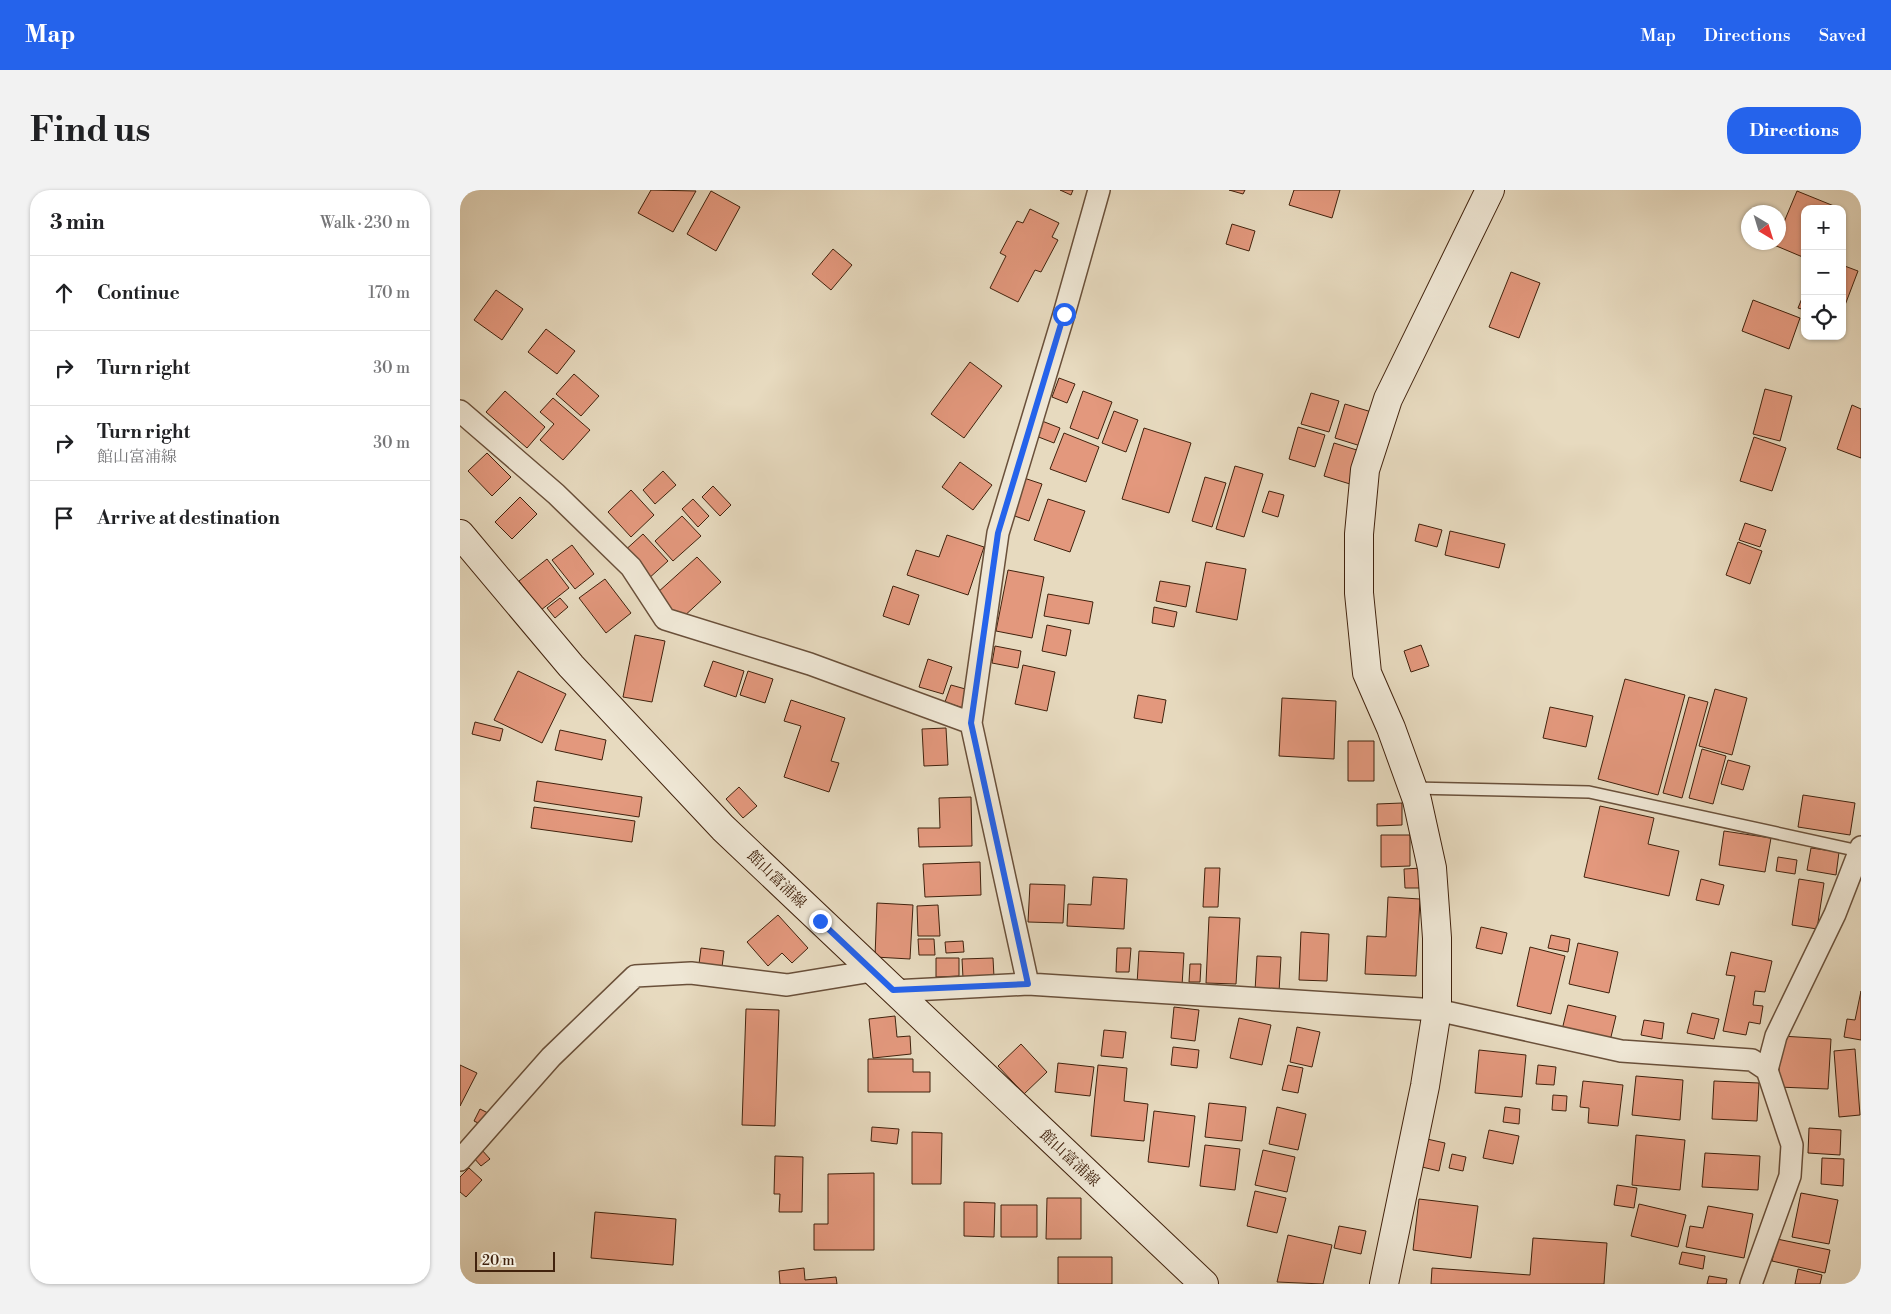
<!DOCTYPE html>
<html lang="en">
<head>
<meta charset="utf-8">
<style>
	body { margin:0; font-family:"Libre Bodoni","Noto Serif JP",serif; background:#f2f2f2; color:#202124 }
	.controls { position:absolute; right:15px; top:15px; display:grid; overflow:hidden; border-radius:10px; box-shadow:0 1px 4px #0004 }
	.controls button { width:45px; height:45px; display:grid; place-items:center; padding:0; border:0; border-bottom:1px solid #e0e0e0; background:#fff; color:#202124; font:25px sans-serif }
	.compass { position:absolute; left:1281px; top:15px; width:45px; height:45px; border-radius:50%; background:#fff; box-shadow:0 1px 4px #0004; rotate:142deg }
	.scale { position:absolute; left:15px; bottom:12px; width:80px; box-sizing:border-box; padding-left:5px; border:2px solid #41220d; border-top:0; font-size:14px; line-height:18px; white-space:nowrap; color:#41220d; -webkit-text-stroke:4px #efe7d5; paint-order:stroke }
	.stop { position:absolute; width:15px; height:15px; margin:-11px; border:4px solid #2563eb; border-radius:50%; background:#fff }
	.stop.end { background:#2563eb; border-color:#fff; box-shadow:0 1px 5px #0008 }
	.list { margin:0; padding:0; list-style:none }
	h2 { display:flex; justify-content:space-between; align-items:center; height:65px; margin:0; padding:0 20px; font-size:21px }
	h2 small { font-size:16px; font-weight:400; color:#757577 }
	.list li { display:grid; grid-template-columns:32px 1fr auto; gap:15px; align-items:center; box-sizing:border-box; height:75px; padding:0 20px; border-top:1px solid #e0e0e0 }
	.list b { display:block; font-size:19px; white-space:nowrap }
	.list p { margin:0; font-size:16px; white-space:nowrap; color:#757577 }
	.list em { font-size:16px; font-style:normal; color:#757577 }
	.icon { flex:none; width:28px; height:28px; fill:none; stroke:currentColor; stroke-width:2; stroke-linecap:round; stroke-linejoin:round }
	.map { position:relative; flex:none; width:1401px; height:1094px; overflow:hidden; border-radius:20px }
	header { display:flex; align-items:center; gap:30px; box-sizing:border-box; height:70px; padding:0 25px; background:#2563eb; color:#fff }
	header strong { font-size:24px }
	nav { display:flex; gap:28px; margin-inline-start:auto; font-size:18px }
	.intro { display:flex; align-items:center; justify-content:space-between; box-sizing:border-box; height:120px; padding:0 30px }
	h1 { margin:0; font-size:35px }
	.button { padding:12px 22px; border-radius:20px; background:#2563eb; color:#fff; font-size:18px; font-weight:700 }
	main { display:flex; gap:30px; padding:0 30px }
	aside { flex:1; background:#fff; border-radius:20px; box-shadow:0 1px 4px #0004 }
	.map>svg:first-child { display:block }
	.building { fill:#e3987d; stroke:#41220d }
	.lines { fill:none; stroke-linecap:round; stroke-linejoin:round }
	.lane-casing { stroke:#6a503a; stroke-width:14 }
	.street-casing { stroke:#6a503a; stroke-width:24 }
	.secondary-casing { stroke:#41220d; stroke-width:30 }
	.lane { stroke:#efe7d5; stroke-width:11 }
	.street { stroke:#efe7d5; stroke-width:21 }
	.secondary { stroke:#efe7d5; stroke-width:28 }
	.route { stroke:#2563eb; stroke-width:6 }
	.labels { text-anchor:middle; stroke-width:4; stroke-linejoin:round; paint-order:stroke }
	.street-label { font-size:15px; fill:#41220d; stroke:#efe7d5 }
</style>
</head>
<body>
<header>
<strong>Map</strong>
<nav><a>Map</a><a>Directions</a><a>Saved</a></nav>
</header>
<div class="intro"><h1>Find us</h1><a class="button">Directions</a></div>
<main>
<aside>
<h2>3 min<small>Walk · 230 m</small></h2>
<ul class="list">
<li><svg class="icon" aria-label="ahead" viewBox="0 0 24 24"><path d="M12 20V5M6 11l6-6 6 6"/></svg><div><b>Continue</b></div><em>170 m</em></li>
<li><svg class="icon" aria-label="right" viewBox="0 0 24 24"><path d="M7 20v-9h11M14 6l5 5-5 5"/></svg><div><b>Turn right</b></div><em>30 m</em></li>
<li><svg class="icon" aria-label="right" viewBox="0 0 24 24"><path d="M7 20v-9h11M14 6l5 5-5 5"/></svg><div><b>Turn right</b><p>館山富浦線</p></div><em>30 m</em></li>
<li><svg class="icon" aria-label="arrive" viewBox="0 0 24 24"><path d="M6 21V4h12l-3 4 3 4H6"/></svg><div><b>Arrive at destination</b></div></li>
</ul>
</aside>
<div class="map">
<svg width="1401" height="1094" viewBox="0 0 1401 1094">
	<rect width="100%" height="100%" fill="#e7dabf"/>
	<filter id="stains"><feTurbulence type="fractalNoise" baseFrequency=".004" numOctaves="4"/><feColorMatrix values="0 0 0 0 .2 0 0 0 0 .09 0 0 0 0 .02 0 0 0 .5 -.17"/></filter>
	<radialGradient id="worn" r=".72"><stop offset=".6" stop-color="#630" stop-opacity="0"/><stop offset="1" stop-color="#630" stop-opacity=".3"/></radialGradient>
	<!-- building -->
	<path class="building" d="M191,0L236,1L213,42L178,23Z
		M600,0H613L611,5Z
		M769,0H785L783,4Z
		M834,0H880L872,28L829,15Z
		M251,1L280,17L256,61L227,44Z
		M1337,1L1374,16L1373,19H1345V68L1307,52H1318V30L1324,32Z
		M570,19L599,33L592,47L598,50L581,82L575,80L558,112L530,98L546,66L540,63L557,31L563,33Z
		M772,34L795,41L789,61L766,54Z
		M373,59L392,75L371,100L352,84Z
		M1382,75L1398,81L1382,123Z
		M1051,82L1080,93L1059,148L1029,137Z
		M36,100L63,119L42,150L14,130Z
		M1345,101V120L1338,118Z
		M1293,110L1340,128L1329,159L1282,141Z
		M86,139L115,161L97,184L68,162Z
		M510,172L542,196L504,248L471,224Z
		M114,184L139,206L121,226L96,204Z
		M599,188L615,194L607,213L592,207Z
		M1305,199L1332,206L1320,251L1293,244Z
		M45,201L85,237L67,258L26,222Z
		M623,201L652,212L638,249L610,238Z
		M851,203L879,211L869,242L841,234Z
		M93,208L130,240L103,270L80,250L94,234L80,222Z
		M885,214L915,223L904,257L875,248Z
		M1392,215L1401,219V268L1377,259Z
		M654,221L678,230L666,262L642,253Z
		M582,231L600,238L594,253L576,246Z
		M838,237L865,245L855,277L829,269Z
		M684,238L731,253L709,323L662,309Z
		M604,243L639,257L626,292L590,279Z
		M1294,247L1326,258L1312,301L1280,291Z
		M874,253L900,261L890,294L864,286Z
		M27,263L51,287L32,306L8,281Z
		M500,272L532,295L513,320L482,297Z
		M775,276L803,284L784,347L756,339Z
		M203,281L216,295L195,314L183,300Z
		M561,287L582,294L569,331L549,324Z
		M745,287L766,293L752,337L732,331Z
		M253,296L271,315L260,326L242,307Z
		M171,300L194,325L171,347L148,322Z
		M809,301L824,305L818,327L802,322Z
		M60,307L77,324L52,349L35,332Z
		M233,309L249,326L238,337L222,319Z
		M588,309L625,321L610,362L574,350Z
		M222,326L241,346L213,371L195,351Z
		M1285,333L1306,340L1300,357L1279,350Z
		M959,334L982,340L977,357L955,351Z
		M990,341L1045,354L1039,378L985,365Z
		M183,344L208,371L187,390L162,363Z
		M487,345L524,357L508,405L447,385L456,360L479,367Z
		M1278,352L1302,361L1290,394L1266,385Z
		M112,355L134,384L115,399L92,370Z
		M237,367L261,392L221,429L197,403Z
		M87,369L109,398L81,420L59,391Z
		M746,372L786,379L777,430L736,422Z
		M548,380L584,387L572,448L536,441Z
		M145,389L171,423L146,443L119,408Z
		M700,391L730,396L726,417L696,411Z
		M433,396L459,405L449,435L423,426Z
		M588,404L633,412L629,434L584,426Z
		M100,408L108,417L95,428L87,418Z
		M694,417L717,422L714,437L692,433Z
		M587,435L611,440L606,466L582,461Z
		M175,445L205,451L192,512L163,507Z
		M961,455L969,476L951,482L944,461Z
		M535,456L561,461L558,478L532,473Z
		M468,469L492,477L483,504L459,497Z
		M253,471L284,481L276,507L244,496Z
		M563,475L595,482L587,521L555,514Z
		M58,481L106,504L82,553L34,530Z
		M288,481L313,489L305,513L280,505Z
		M1165,489L1225,505L1198,605L1138,589Z
		M491,495L509,500L503,518L485,512Z
		M1255,499L1287,508L1272,565L1239,556Z
		M678,505L706,510L702,533L674,528Z
		M1229,507L1248,512L1222,608L1203,603Z
		M822,508L876,511L874,569L819,566Z
		M331,510L385,528L371,571L379,573L369,602L324,587L341,536L324,531Z
		M1090,517L1133,526L1126,557L1083,548Z
		M15,532L43,539L40,551L12,544Z
		M486,538L488,575L464,576L462,539Z
		M100,540L146,550L142,570L95,560Z
		M888,551H914V591H888Z
		M1242,559L1266,566L1253,614L1229,608Z
		M1268,570L1290,576L1283,600L1261,594Z
		M77,591L182,607L179,627L74,611Z
		M279,597L297,616L283,628L266,609Z
		M1343,605L1395,613L1390,645L1338,637Z
		M511,607L512,656L459,657L458,638H480L479,608Z
		M942,613V635L917,636V614Z
		M1140,616L1194,628L1188,654L1219,661L1209,706L1124,687Z
		M74,617L175,631L172,652L71,638Z
		M1264,641L1311,648L1305,682L1259,675Z
		M921,645H950V676L921,677Z
		M1351,658L1379,662L1376,685L1347,680Z
		M1318,667L1337,670L1335,684L1316,681Z
		M520,672L521,705L465,707L463,674Z
		M745,678H760L758,717H743Z
		M962,678V698H945L944,679Z
		M633,687L667,689L664,739L607,736L608,714L631,715Z
		M1241,689L1264,695L1259,715L1236,710Z
		M1339,689L1364,693L1357,739L1332,735Z
		M570,694L605,695L603,733L568,732Z
		M928,707L960,709L956,786L905,784L907,746L926,747Z
		M417,713L453,715L450,769L415,767Z
		M478,715L480,746H458L457,716Z
		M318,725L348,758L332,773L322,763L308,776L287,752Z
		M749,727L780,728L776,794L746,793Z
		M1021,737L1047,743L1042,764L1016,758Z
		M841,742L869,744L867,791L839,790Z
		M1091,745L1110,749L1108,762L1088,758Z
		M458,749H474L475,765H459Z
		M503,751L504,762L486,763L485,752Z
		M1118,753L1158,762L1149,803L1109,794Z
		M1070,757L1105,766L1091,824L1057,816Z
		M241,758L264,761L262,777L239,774Z
		M657,758H671L669,782H656Z
		M679,761L724,763L722,796L677,794Z
		M1271,762L1312,771L1305,802L1295,801L1293,815L1303,816L1300,834L1289,832L1286,845L1263,841L1275,786L1266,785Z
		M797,766L821,767L819,802L795,801Z
		M476,768H499V786L476,787Z
		M533,768L534,787L503,788L502,769Z
		M730,774H741L740,792H729Z
		M1401,801V850L1384,847L1387,829L1395,830Z
		M1108,815L1156,826L1150,851L1102,840Z
		M714,817L739,820L735,851L711,848Z
		M286,819L319,820L315,936L282,935Z
		M1232,823L1259,829L1254,849L1227,843Z
		M435,826L437,847L450,846L451,864L413,868L409,829Z
		M779,828L811,835L802,875L770,868Z
		M1184,830L1204,833L1202,849L1181,845Z
		M837,837L860,842L852,877L830,872Z
		M644,840L666,842L663,868L641,866Z
		M1321,846L1371,849L1368,899L1318,897Z
		M561,854L587,882L564,904L538,876Z
		M713,857L739,860L737,878L711,875Z
		M1395,859L1400,925L1379,927L1374,861Z
		M1019,860L1066,865L1062,907L1015,903Z
		M408,869H453V882H470V902H408Z
		M598,873L634,877L630,906L595,902Z
		M0,875L17,883L0,916Z
		M638,875L667,878L664,911L688,914L684,951L631,946Z
		M828,875L843,878L838,903L822,900Z
		M1078,875L1096,877L1094,895L1076,894Z
		M1176,886L1223,890L1220,930L1172,925Z
		M1123,891L1163,895L1158,936L1128,933L1129,918L1120,917Z
		M1254,891L1299,893L1297,931L1252,929Z
		M1093,905L1107,906L1106,921L1092,920Z
		M749,913L786,917L782,951L745,947Z
		M817,917L846,924L838,960L809,954Z
		M1045,917L1060,919L1059,934L1043,932Z
		M20,919L30,924L24,936L14,931Z
		M694,921L735,926L729,977L688,972Z
		M412,937L439,939L437,954L411,951Z
		M1349,938L1381,940L1380,965L1348,963Z
		M1029,940L1059,946L1053,974L1023,968Z
		M452,942L482,943L481,994H452Z
		M1176,945L1225,950L1220,1000L1172,995Z
		M967,949L985,953L979,981L962,977Z
		M745,955L780,959L775,1000L740,996Z
		M21,959L30,969L21,976L13,967Z
		M803,960L835,967L827,1002L795,995Z
		M1245,963L1300,966L1298,1000L1242,997Z
		M992,964L1006,967L1003,981L989,978Z
		M315,966L343,967L342,1022H319L320,1004H314Z
		M1362,968L1384,969L1383,996L1361,994Z
		M9,978L22,990L6,1007L0,1002V987Z
		M414,983V1060H354V1034H368V984Z
		M1157,995L1177,998L1174,1018L1154,1015Z
		M795,1001L826,1008L817,1043L787,1036Z
		M1341,1003L1378,1010L1369,1054L1332,1047Z
		M587,1008H621V1049H586Z
		M959,1009L1018,1016L1011,1068L953,1060Z
		M504,1012L535,1013L534,1047L504,1046Z
		M1179,1014L1226,1025L1218,1057L1171,1046Z
		M541,1015H577V1047H541Z
		M1248,1016L1293,1024L1284,1068L1226,1057L1230,1036L1243,1038Z
		M135,1022L216,1029L213,1075L131,1068Z
		M879,1036L906,1041L901,1064L874,1058Z
		M828,1045L872,1055L863,1094L817,1092Z
		M1073,1048L1147,1053L1144,1094H971L972,1078L1070,1085Z
		M1317,1049L1370,1060L1365,1083L1312,1071Z
		M1222,1062L1245,1066L1243,1079L1219,1074Z
		M598,1067H652V1094H598Z
		M344,1078L345,1090L376,1087L377,1094H320L319,1081Z
		M1338,1079L1362,1085L1360,1094H1335Z
		M1249,1086L1267,1089L1266,1094H1247Z"/>
	<g class="lines">
		<defs>
			<path id="lane" d="M953,598L1129,602L1399,661"/>
			<path id="street" d="M0,221L96,304L171,377L205,429L350,474L511,533
				M568,794L511,533L538,343L604,124L639,0
				M433,801L568,794L977,820L1161,861L1292,870L1307,880
				M0,970L91,867L175,786L231,783L327,795L412,781
				M1291,1094L1330,986L1332,955L1307,880L1316,846L1375,724L1401,657"/>
			<path id="secondary" d="M0,344L111,476L263,638L744,1094
				M924,1094L965,896L977,820V748L972,678L957,610L931,538L907,483L899,403V344L905,280L928,209L1030,0"/>
		</defs>
		<!-- lane casing -->
		<use href="#lane" class="lane-casing"/>
		<!-- street casing -->
		<use href="#street" class="street-casing"/>
		<!-- secondary casing -->
		<use href="#secondary" class="secondary-casing"/>
		<!-- lane -->
		<use href="#lane" class="lane"/>
		<!-- street -->
		<use href="#street" class="street"/>
		<!-- secondary -->
		<use href="#secondary" class="secondary"/>
	</g>
	<g class="lines">
		<!-- route -->
		<path class="route" d="M360,731L433,800L568,794L511,533L538,343L604,124"/>
	</g>
	<g class="labels">
		<!-- street labels -->
		<g class="street-label">
			<text transform="translate(317 689) rotate(44)" y="5">館山富浦線</text>
			<text transform="translate(610 968) rotate(43)" y="5">館山富浦線</text>
		</g>
	</g>
	<rect width="100%" height="100%" filter="url(#stains)"/>
	<rect width="100%" height="100%" fill="url(#worn)"/>
</svg>
<div class="controls">
<button>+</button>
<button>−</button>
<button><svg class="icon" aria-label="locate" viewBox="0 0 24 24"><circle cx="12" cy="12" r="6"/><path d="M12 2v4M12 18v4M2 12h4M18 12h4"/></svg></button>
</div>
<svg class="compass" viewBox="-18 -18 36 36"><path d="M0-13l5 13h-10z" fill="#e53935"/><path d="M0 13l5-13h-10z" fill="#757577"/></svg>
<div class="scale">20 m</div>
<div class="stop" style="left:604px;top:124px"></div>
<div class="stop end" style="left:360px;top:731px"></div>
</div>
</main>
</body>
</html>
